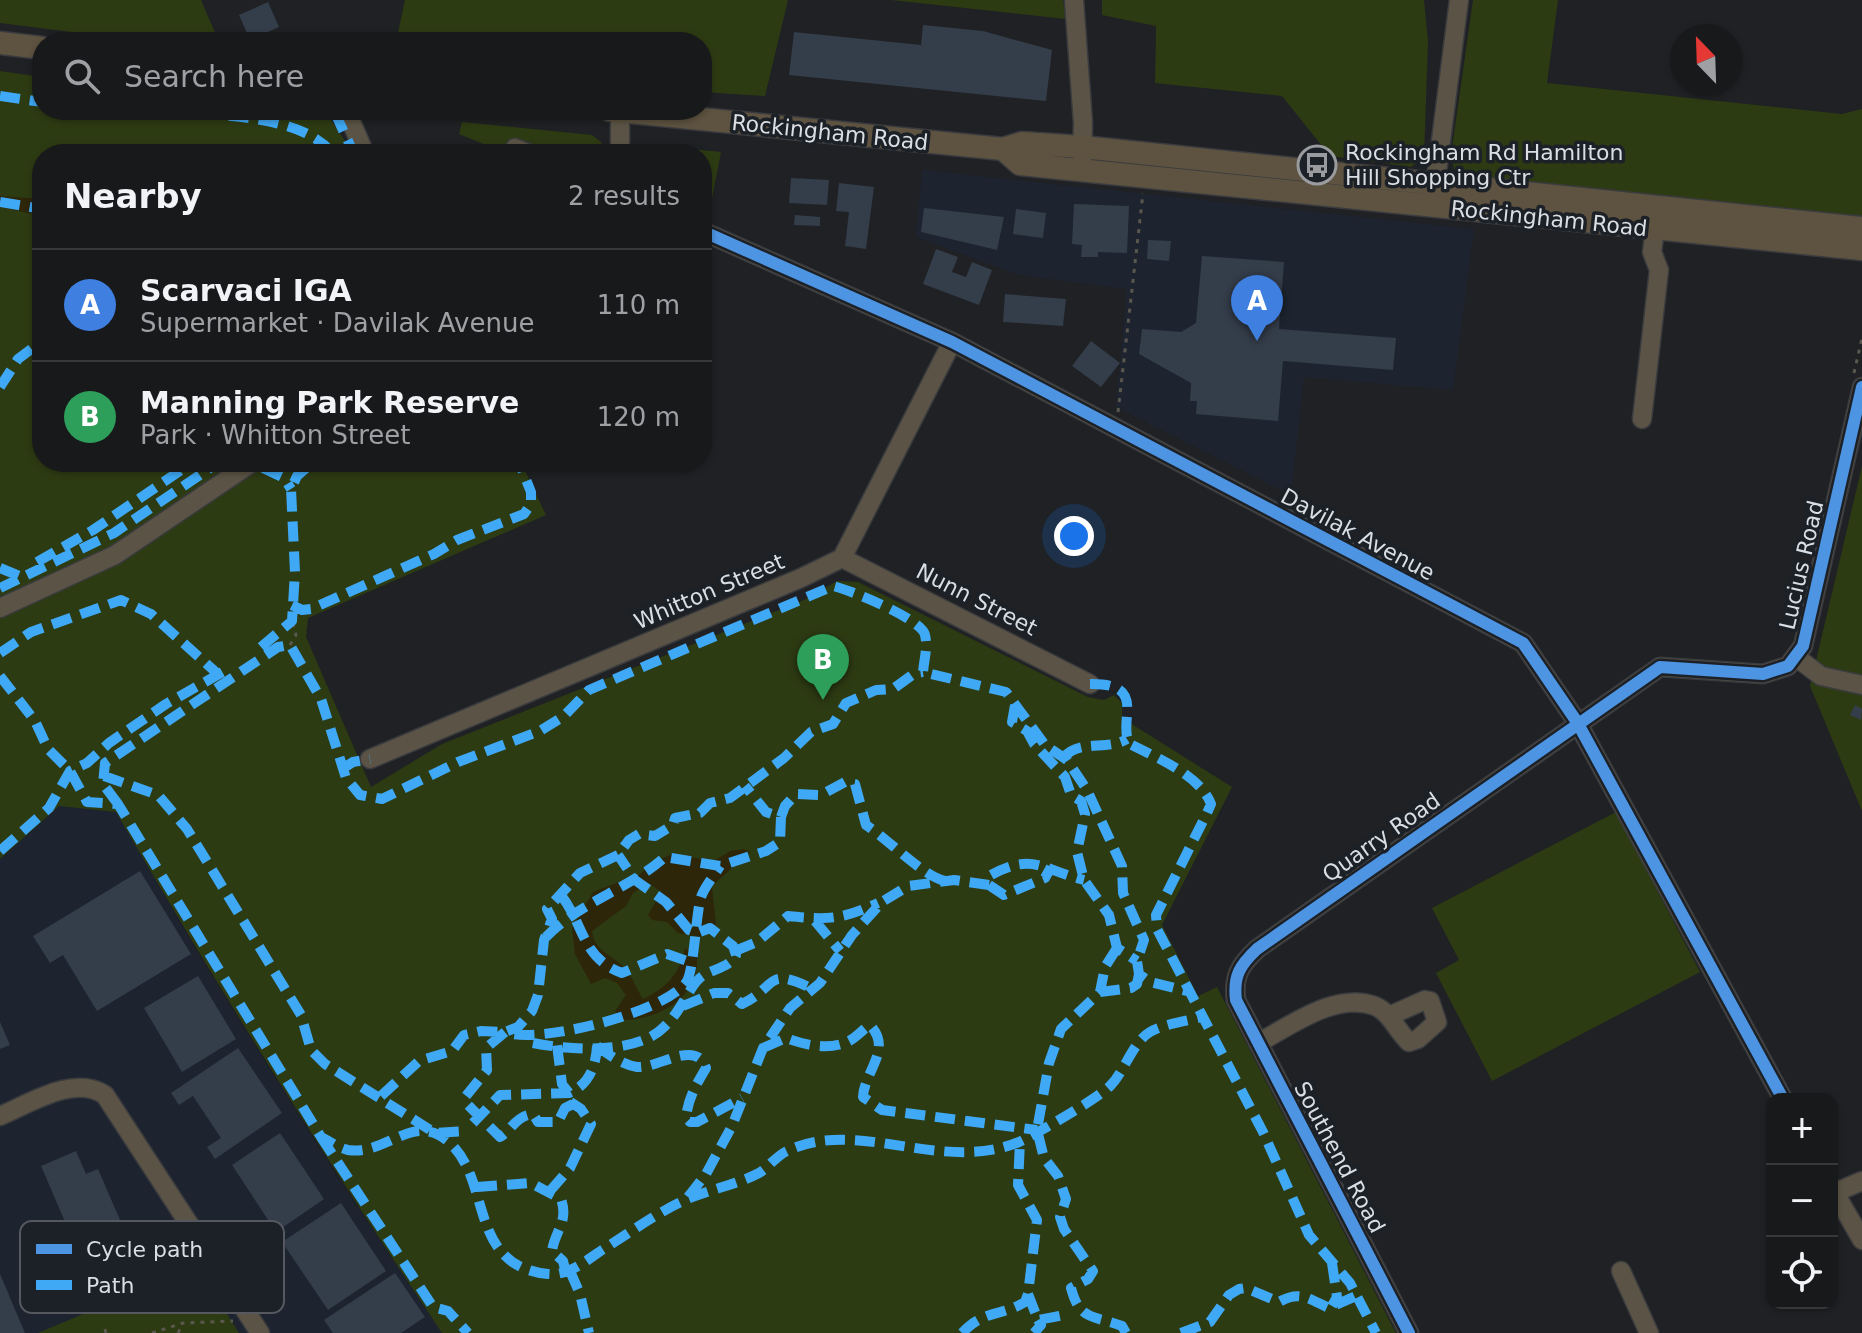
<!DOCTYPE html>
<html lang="en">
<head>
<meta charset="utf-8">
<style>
	body { margin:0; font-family:"DejaVu Sans",sans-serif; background:#242628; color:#f1f3f6 }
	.controls { position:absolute; right:24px; bottom:24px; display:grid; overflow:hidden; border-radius:16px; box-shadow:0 2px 6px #0004 }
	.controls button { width:72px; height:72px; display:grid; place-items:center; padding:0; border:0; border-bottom:2px solid #36383a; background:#17191b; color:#f1f3f6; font:40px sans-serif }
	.compass { position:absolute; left:1670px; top:24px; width:72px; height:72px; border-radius:50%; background:#17191b; box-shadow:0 2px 6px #0004; rotate:337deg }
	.you { position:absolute; left:1074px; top:536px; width:28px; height:28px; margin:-20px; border:6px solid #fff; border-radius:50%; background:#1a73e8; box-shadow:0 0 0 12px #1a73e833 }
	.badge { display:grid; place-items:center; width:52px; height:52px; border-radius:50%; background:#999b9f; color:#fff; font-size:26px; font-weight:700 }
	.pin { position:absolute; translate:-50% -66px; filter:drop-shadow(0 2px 4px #0008) }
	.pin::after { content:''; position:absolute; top:42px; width:28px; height:24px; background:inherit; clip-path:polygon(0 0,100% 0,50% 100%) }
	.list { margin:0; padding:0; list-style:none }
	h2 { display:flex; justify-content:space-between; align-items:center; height:104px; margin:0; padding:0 32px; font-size:34px }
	h2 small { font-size:26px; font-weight:400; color:#9ea0a3 }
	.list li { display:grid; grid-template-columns:52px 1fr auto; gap:24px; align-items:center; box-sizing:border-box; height:112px; padding:0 32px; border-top:2px solid #36383a }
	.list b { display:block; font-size:30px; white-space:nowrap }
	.list p { margin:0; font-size:26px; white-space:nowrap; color:#9ea0a3 }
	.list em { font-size:26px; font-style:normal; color:#9ea0a3 }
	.icon { flex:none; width:44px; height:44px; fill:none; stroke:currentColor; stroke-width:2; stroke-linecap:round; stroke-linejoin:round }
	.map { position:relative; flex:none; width:1862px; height:1333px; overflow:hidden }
	.search { position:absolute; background:#17191b; box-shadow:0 2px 6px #0004; left:32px; top:32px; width:680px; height:88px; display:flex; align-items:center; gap:20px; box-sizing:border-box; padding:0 28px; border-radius:32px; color:#9ea0a3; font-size:30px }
	.panel { position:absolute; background:#17191b; box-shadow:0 2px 6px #0004; left:32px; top:144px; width:680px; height:328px; border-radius:32px }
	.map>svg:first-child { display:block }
	.built { fill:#1d242f }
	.green { fill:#2d3b13 }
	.sand { fill:#2d2609 }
	.building { fill:#343d4a }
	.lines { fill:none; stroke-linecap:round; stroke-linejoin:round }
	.minor-casing { stroke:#3a3b3e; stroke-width:21 }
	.major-casing { stroke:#3a3b3e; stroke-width:25 }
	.path { stroke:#5a574e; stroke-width:3; stroke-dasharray:4 6; stroke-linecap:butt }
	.minor { stroke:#5b5446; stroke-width:18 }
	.major { stroke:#5e5340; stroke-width:22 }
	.quiet { stroke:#3fa9f5; stroke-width:10; stroke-dasharray:20 10; stroke-linecap:butt }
	.cycleway-casing { stroke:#1c2027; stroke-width:17 }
	.cycleway { stroke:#4d94e3; stroke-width:12 }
	.labels { text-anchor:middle; stroke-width:7; stroke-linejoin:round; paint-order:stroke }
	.street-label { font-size:22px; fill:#dadde1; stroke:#1c2027 }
	.poi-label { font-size:22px; fill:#dadde1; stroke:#1c2027; text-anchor:start }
	.key { fill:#1c2027; stroke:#55595f; stroke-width:2 }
	.key-label { font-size:22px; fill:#dadde1 }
</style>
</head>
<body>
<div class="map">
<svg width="1862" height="1333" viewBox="0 0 1862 1333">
	<rect width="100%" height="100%" fill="#1f2124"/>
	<!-- built -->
	<path class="built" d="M922,170L1474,229L1453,390L1304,377L1291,495L1116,407L1127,289L1019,275L916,237Z
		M59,806L116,812L202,960L331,1168L442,1333H0V859Z"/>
	<!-- green -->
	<path class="green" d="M0,0H201L219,42H151L0,23Z
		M405,0H788L765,96L702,92V42H396Z
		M891,0H1063L1066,19Z
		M1102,0H1424L1428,42L1424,157L1411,167L1330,156L1282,96L1155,83L1156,26L1102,15Z
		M1473,0H1558L1547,83L1842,114L1862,109V220L1463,181L1454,169L1451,155Z
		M0,71L42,77V110H266L331,120L354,154H42V462H521L546,515L308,618L306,637L371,787L442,744L804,600L837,581L858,582L1088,697L1104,700L1114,695L1122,703V718L1232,787L1162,925L1198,996L1217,987L1396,1333H442C328,1162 219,990 116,812L59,806L0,859Z
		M462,122L592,135L601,142L607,154H553L515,138L508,154L459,134Z
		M640,144L721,152L709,214L702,211V154H638Z
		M1862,466V811L1810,686Z
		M1616,812L1700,972L1492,1081L1436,973L1459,960L1432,908Z
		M197,1266L239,1333H38Z"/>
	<!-- sand -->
	<path class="sand" d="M0,196L42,199V216L0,207Z
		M744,849L750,852L712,886L716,924L700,937L678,933L667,922L652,920L648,915L661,892L649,883L633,893L626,906L592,931C595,954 614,954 626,970C633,978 637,990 643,999C667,988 680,973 685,948L697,956C700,997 659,1020 622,1020L615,1011L626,995L617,983L605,978L591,984L575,954L572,928L593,892L640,874L650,864L672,854L714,861L730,851Z"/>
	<!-- building -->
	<path class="building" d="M268,2L279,27L250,40L239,15Z
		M923,25L983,31L1052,50L1046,101L789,75L794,32L921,45Z
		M791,178L829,180L827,205L789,203Z
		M839,183L874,187L866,249L845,246L849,212L836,211Z
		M1074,204L1129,206L1127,253L1098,252V257H1081L1082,245L1072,244Z
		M924,208L1004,217L997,250L921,232Z
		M1016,209L1046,213L1043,238L1013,234Z
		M795,215L820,217V226L794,225Z
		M1148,240L1171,241L1169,261L1147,259Z
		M936,249L958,257L952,272L966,277L972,262L992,270L979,305L923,284Z
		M1202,256L1284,262L1279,329L1396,338L1393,370L1283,361L1278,421L1196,414L1197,401H1190L1191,383L1139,354L1142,329L1181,332L1196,323Z
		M1005,294L1066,299L1063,326L1003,322Z
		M1091,341L1120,363L1101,387L1072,366Z
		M1855,705L1862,709L1861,720L1850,715Z
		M140,871L191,954L97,1011L63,955L50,963L33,936Z
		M198,976L236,1039L182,1072L144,1008Z
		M0,1022L10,1045L0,1049Z
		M238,1048L282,1113L215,1159L207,1147L221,1138L193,1096L179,1105L171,1093Z
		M280,1133L324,1199L276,1232L232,1165Z
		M76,1151L86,1174L98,1169L148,1285L101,1305L41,1166Z
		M341,1203L386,1271L328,1310L282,1242Z
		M395,1273L425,1317L401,1333H333L324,1320Z
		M0,1274L25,1333H0Z"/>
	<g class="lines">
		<defs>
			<path id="minor" d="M1074,0L1083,123L1082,161
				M346,110L365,154
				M515,148L530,154
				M620,154V111
				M1434,195L1459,0
				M702,231L952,342L1523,643L1577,722L1783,1099
				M1642,419L1659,270L1652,252L1655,229
				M842,558L1090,684
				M0,608L115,555L253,462
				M1796,657L1821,676L1862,685
				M370,759L801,578L842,558L952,342
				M1258,1043C1290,1026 1336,991 1375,1006C1390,1012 1397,1031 1409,1042L1418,1039L1437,1022L1430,1001L1425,1000L1389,1016
				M0,1116C29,1104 74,1074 105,1095L260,1333
				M1832,1188L1862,1240
				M1834,1193L1862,1181
				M1621,1271L1649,1333
				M1409,1333L1236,1000C1233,976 1240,965 1257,949L1660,667L1763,674L1788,666L1803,646L1862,387"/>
			<path id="major" d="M0,43L42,48
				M610,110L1003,149L1022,143L1082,147L1862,228
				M1003,149L1020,164L1862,249"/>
		</defs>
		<!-- minor casing -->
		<use href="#minor" class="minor-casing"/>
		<!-- major casing -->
		<use href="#major" class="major-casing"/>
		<!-- path -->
		<path class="path" d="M1854,373L1862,338
			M1118,412L1143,193
			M290,645L296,635L292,621
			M105,1329L106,1333
			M152,1333L183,1323L233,1321
			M178,1333L183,1323"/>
		<!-- minor -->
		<use href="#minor" class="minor"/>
		<!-- major -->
		<use href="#major" class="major"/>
		<!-- quiet -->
		<path class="quiet" d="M0,96L42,102
			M109,110C169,117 294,104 333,154
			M335,113L354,154
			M0,202L42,209
			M0,387L18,359L42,341
			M263,468L284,478L291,489
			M37,562L93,530L193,462
			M0,568L22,577
			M0,588L114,533L219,462
			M292,605L302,610L311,609L434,554L457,540L524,514L531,504V492L519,462
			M261,647L292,621L295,572L291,489L297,476L313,462
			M0,653L31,632L121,600L151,614L219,675
			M0,676L35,721L48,749L70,771L87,802L118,804L321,1137C329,1141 339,1148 348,1150C386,1156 414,1110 450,1143C492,1182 468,1266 548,1274C568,1276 586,1261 602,1250C631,1232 659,1211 690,1198C712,1189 738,1184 759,1173C769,1167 776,1156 787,1151C858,1117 941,1174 1019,1142C1036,1134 1099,1098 1111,1085C1125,1070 1133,1042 1150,1032C1164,1024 1187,1021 1202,1017
			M1090,684C1150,683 1116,722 1130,744C1157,758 1200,775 1211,804L1207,813L1156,915L1157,929L1263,1132L1309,1235L1350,1283L1376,1333
			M1015,705L1012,722L1027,731L1034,744L1065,777L1071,795L1081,801L1085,814L1077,852L1084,880L1109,915L1117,948L1137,961
			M1064,757C1080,739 1107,751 1127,739
			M342,769L353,762L370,759
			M104,776L158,795L187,829L301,1015L311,1050L325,1064L435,1133L468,1131
			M118,804L103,784L105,763L278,647L290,645L321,699L346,778L360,795L382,799L458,762L540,731L564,716L589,690L833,586C850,590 922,619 925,635C928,647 924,660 923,672L1006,692L1045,745L1067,760L1087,790L1122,866L1123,893L1144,940L1137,961L1139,974L1150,982L1187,991
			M781,817L785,806L796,794L821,795L845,782L855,784L866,825C889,840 923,876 945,881
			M0,851L49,808L70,771L87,763L109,743L166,704L228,669
			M989,885L1004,895L1045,878L1051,867
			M561,895C585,927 582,958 622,973L667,954L690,962
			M815,921L840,951
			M546,937C580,902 629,889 665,857L720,866L766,851L780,842L781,817L766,812L745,786
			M1117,948L1105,967L1100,992L1061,1029L1049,1063L1037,1130L1044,1158L1058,1176L1066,1199L1060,1217L1064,1229L1093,1271L1088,1279L1071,1288C1080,1322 1094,1315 1122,1326L1126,1333
			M735,951L757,942L788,916C827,920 841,920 878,903
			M1100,992L1131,988L1137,984L1139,974
			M683,1006L714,993H728L742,1004C779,986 764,966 813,989
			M533,1043C569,1050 637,1055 664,1027C680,1012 685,996 696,982C707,968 727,971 736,955L733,946L710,928L697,933L689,930L666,902L635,880L618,855
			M597,1046C609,1055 623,1065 637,1067C658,1069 696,1038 706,1068C696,1085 688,1098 686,1118L690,1122H697L742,1098
			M763,1048L786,1038C805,1045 829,1051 849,1041C857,1037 863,1029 870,1025C893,1049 864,1072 863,1097L882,1110L1037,1130
			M381,1096L419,1061L452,1051L464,1035L481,1031L505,1032L518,1027L532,1011L538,995L544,940L552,919L547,909L580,873L618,855L629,840L639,834L655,836L673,825L675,818L700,813L710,803L730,798L784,758L811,732L833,724L846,703L876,690L893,689L915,673L923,672
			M573,1104L565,1108L558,1122H538L533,1114C515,1116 512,1130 500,1137L467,1104L466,1096L487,1070L486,1048L505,1032C537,1045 668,1012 687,981C694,969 696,913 701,897C705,886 714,876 720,866
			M473,1123L500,1095L569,1093C589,1085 596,1066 597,1046
			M321,1137L433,1307L448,1311L468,1333
			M477,1187L531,1183L561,1199C569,1222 555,1230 552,1251L563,1261L566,1273
			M550,1191L570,1168L591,1124L581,1109L569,1101V1093L562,1084L557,1045
			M688,1197L706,1174L732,1126L763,1048L790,1008L820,983L852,935L882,902L908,886L954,880L989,885L991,875C1033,852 1043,870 1084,880
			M1332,1263L1337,1297L1332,1306
			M570,1271L580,1294L589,1333
			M1028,1294L1038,1320L1069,1314
			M962,1333C985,1309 1000,1317 1025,1302L1028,1294L1037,1220L1018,1185L1020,1141
			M1034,1333L1041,1325L1038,1320
			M1181,1333L1210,1322L1229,1295L1239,1289L1246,1288L1279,1302C1300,1290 1309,1299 1329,1308L1358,1295"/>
		<defs>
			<path id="cycleway" d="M702,231L952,342L1523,643L1577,722L1783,1099
				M1409,1333L1236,1000C1233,976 1240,965 1257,949L1660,667L1763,674L1788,666L1803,646L1862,387"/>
		</defs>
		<!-- cycleway casing -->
		<use href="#cycleway" class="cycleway-casing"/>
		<!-- cycleway -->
		<use href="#cycleway" class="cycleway"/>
	</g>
	<!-- icons -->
	<defs>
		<symbol id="bus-ring" viewBox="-11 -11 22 22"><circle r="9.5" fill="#1c2027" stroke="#999b9f" stroke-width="1.5"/><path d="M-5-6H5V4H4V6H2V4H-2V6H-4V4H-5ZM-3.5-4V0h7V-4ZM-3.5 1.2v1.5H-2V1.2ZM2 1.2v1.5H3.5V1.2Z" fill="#999b9f"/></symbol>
	</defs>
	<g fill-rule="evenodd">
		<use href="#bus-ring" x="1295" y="143" width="44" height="44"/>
	</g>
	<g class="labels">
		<!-- street labels -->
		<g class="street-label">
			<text transform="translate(830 132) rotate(6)" y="8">Rockingham Road</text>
			<text transform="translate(1549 218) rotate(6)" y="8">Rockingham Road</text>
			<text transform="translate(1358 534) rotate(28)" y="8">Davilak Avenue</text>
			<text transform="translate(1801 565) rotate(-77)" y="8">Lucius Road</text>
			<text transform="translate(709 591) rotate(-23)" y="8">Whitton Street</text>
			<text transform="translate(977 599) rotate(27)" y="8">Nunn Street</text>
			<text transform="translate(1381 837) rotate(-35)" y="8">Quarry Road</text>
			<text transform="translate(1340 1157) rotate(62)" y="8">Southend Road</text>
		</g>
		<!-- poi labels -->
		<g class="poi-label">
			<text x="1345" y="160">Rockingham Rd Hamilton<tspan x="1345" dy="25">Hill Shopping Ctr</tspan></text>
		</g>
	</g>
	<!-- legend -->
	<rect x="20" y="1221" width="264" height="92" rx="12" class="key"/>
	<rect x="36" y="1244" width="36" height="10" fill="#4d94e3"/>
	<rect x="36" y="1280" width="36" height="10" fill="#3fa9f5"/>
	<g class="key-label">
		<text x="86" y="1257">Cycle path</text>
		<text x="86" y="1293">Path</text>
	</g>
</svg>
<div class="controls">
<button>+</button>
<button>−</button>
<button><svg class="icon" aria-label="locate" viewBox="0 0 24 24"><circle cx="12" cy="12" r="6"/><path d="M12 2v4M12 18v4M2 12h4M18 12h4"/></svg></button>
</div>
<svg class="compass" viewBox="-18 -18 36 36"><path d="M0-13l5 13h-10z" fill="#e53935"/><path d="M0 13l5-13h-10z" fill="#9ea0a3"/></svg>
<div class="you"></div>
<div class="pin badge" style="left:1257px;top:341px;background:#3f7fe0">A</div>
<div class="pin badge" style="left:823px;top:700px;background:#2e9e5b">B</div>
<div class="search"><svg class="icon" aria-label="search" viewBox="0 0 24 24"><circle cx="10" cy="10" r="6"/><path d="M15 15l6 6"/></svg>Search here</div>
<section class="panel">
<h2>Nearby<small>2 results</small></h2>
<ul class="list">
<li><span class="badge" style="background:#3f7fe0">A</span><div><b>Scarvaci IGA</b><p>Supermarket · Davilak Avenue</p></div><em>110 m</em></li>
<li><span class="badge" style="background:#2e9e5b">B</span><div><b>Manning Park Reserve</b><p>Park · Whitton Street</p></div><em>120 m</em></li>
</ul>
</section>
</div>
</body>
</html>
